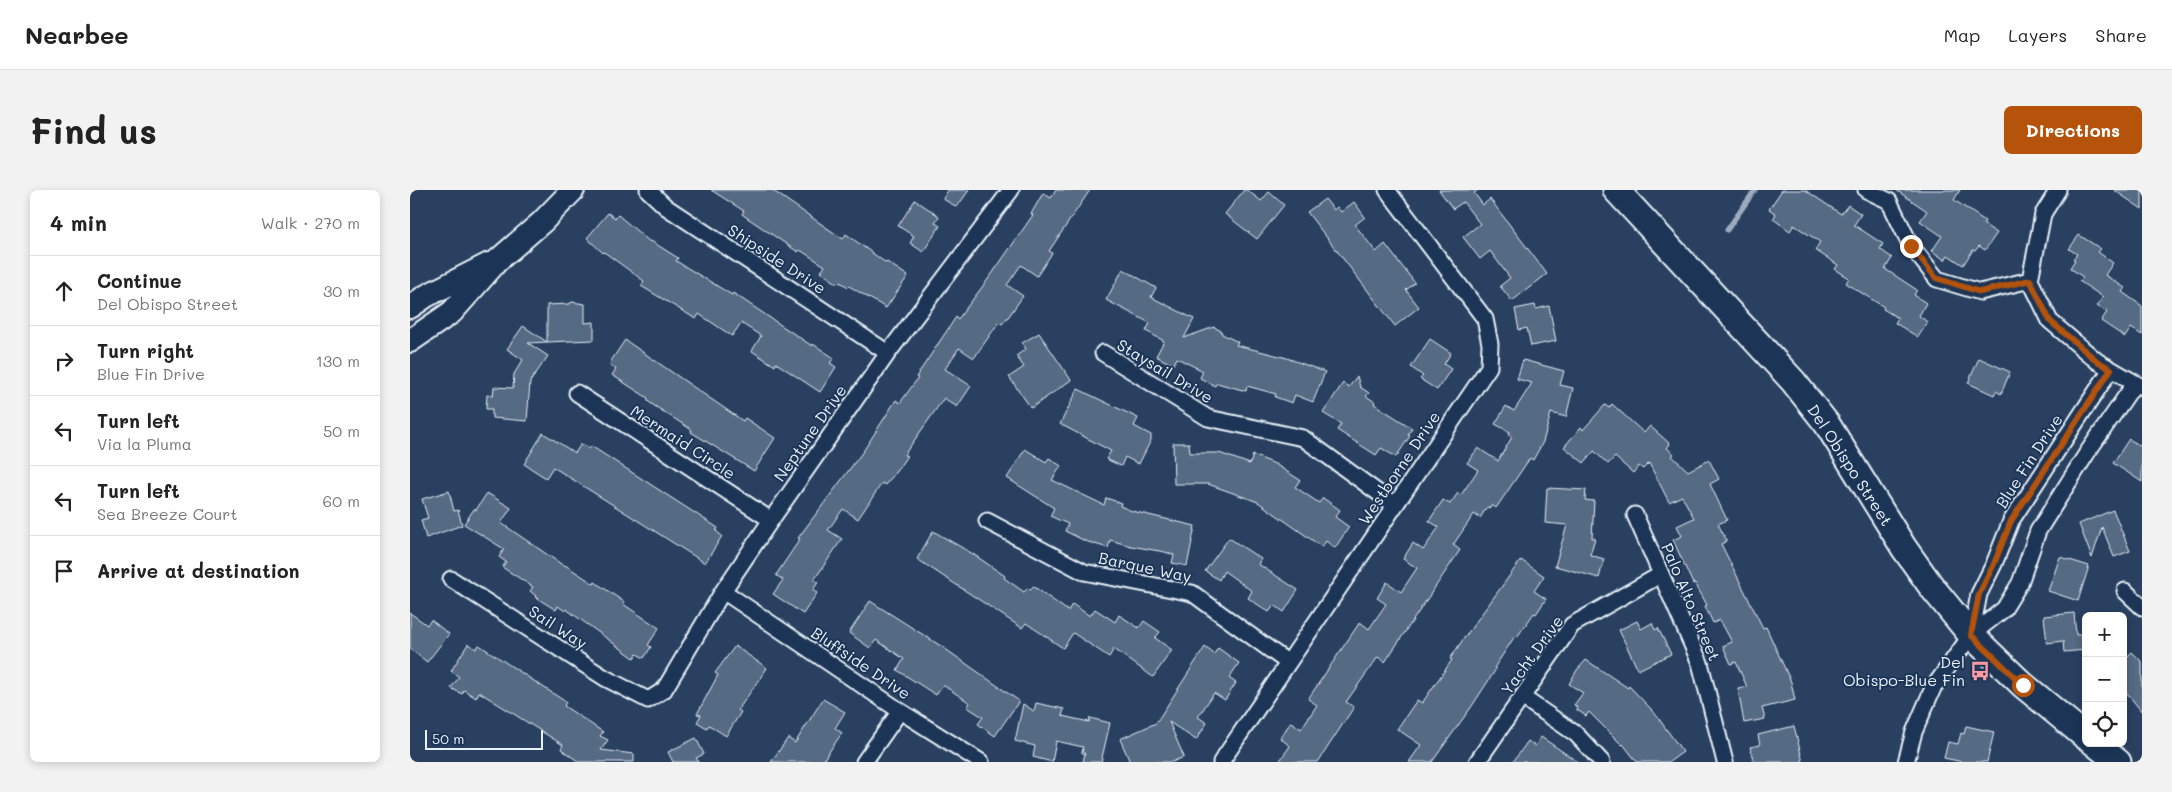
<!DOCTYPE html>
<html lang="en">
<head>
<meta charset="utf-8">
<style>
	body { margin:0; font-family:Mali,sans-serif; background:#f2f2f2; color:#222 }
	.controls { position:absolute; right:15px; bottom:15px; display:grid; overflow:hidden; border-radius:8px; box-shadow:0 2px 8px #0003 }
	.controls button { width:45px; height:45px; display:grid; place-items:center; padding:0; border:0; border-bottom:1px solid #e0e0e0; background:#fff; color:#222; font:25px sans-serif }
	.scale { position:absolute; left:15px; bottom:12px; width:118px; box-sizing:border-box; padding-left:5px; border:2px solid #e8f1f8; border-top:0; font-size:14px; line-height:18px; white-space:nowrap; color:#e8f1f8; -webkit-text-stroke:4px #1d3557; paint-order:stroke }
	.stop { position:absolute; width:15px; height:15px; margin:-11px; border:4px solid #b45309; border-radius:50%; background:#fff }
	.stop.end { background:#b45309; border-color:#fff; box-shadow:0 1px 5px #0008 }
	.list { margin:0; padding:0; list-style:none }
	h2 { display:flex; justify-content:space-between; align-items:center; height:65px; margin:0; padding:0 20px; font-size:21px }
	h2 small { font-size:16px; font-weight:400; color:#767676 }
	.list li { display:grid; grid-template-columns:32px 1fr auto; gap:15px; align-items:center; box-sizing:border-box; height:70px; padding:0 20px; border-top:1px solid #e0e0e0 }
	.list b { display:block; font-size:19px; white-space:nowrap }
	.list p { margin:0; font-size:16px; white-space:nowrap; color:#767676 }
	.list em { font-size:16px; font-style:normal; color:#767676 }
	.icon { flex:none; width:28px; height:28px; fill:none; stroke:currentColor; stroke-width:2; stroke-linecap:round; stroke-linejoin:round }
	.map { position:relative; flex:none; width:1732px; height:572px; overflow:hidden; border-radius:8px }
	header { display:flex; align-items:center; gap:30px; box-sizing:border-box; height:70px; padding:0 25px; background:#fff; border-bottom:1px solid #e0e0e0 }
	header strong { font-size:24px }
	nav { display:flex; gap:28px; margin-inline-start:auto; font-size:18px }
	.intro { display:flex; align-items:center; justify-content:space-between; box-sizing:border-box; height:120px; padding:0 30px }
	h1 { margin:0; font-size:35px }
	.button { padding:12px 22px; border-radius:8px; background:#b45309; color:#fff; font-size:18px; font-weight:700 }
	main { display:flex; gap:30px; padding:0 30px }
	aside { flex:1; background:#fff; border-radius:8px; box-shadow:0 2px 8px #0003 }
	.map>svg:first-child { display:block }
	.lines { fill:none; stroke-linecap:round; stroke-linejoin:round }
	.stream { stroke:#9dabbd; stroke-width:5 }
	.building { fill:#556a83; stroke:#e8f1f8 }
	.street-casing { stroke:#e8f1f8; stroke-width:19 }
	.secondary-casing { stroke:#e8f1f8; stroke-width:26 }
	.primary-casing { stroke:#e8f1f8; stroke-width:29 }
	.street { stroke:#1d3557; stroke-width:15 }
	.secondary { stroke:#1d3557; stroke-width:22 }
	.primary { stroke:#1d3557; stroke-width:25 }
	.route { stroke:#b45309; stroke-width:6 }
	.labels { text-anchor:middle; stroke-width:4; stroke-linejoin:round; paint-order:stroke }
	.street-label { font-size:16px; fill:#e8f1f8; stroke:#1d3557 }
	.poi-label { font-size:16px; fill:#e8f1f8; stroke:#1d3557; text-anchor:end }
</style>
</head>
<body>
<header>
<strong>Nearbee</strong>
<nav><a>Map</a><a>Layers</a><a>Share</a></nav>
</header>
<div class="intro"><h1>Find us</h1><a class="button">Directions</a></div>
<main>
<aside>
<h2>4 min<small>Walk · 270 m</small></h2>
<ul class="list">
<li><svg class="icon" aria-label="ahead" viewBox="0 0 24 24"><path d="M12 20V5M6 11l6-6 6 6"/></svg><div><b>Continue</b><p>Del Obispo Street</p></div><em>30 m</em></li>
<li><svg class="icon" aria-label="right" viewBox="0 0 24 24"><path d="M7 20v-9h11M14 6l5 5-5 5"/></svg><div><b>Turn right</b><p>Blue Fin Drive</p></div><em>130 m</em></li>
<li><svg class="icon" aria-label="left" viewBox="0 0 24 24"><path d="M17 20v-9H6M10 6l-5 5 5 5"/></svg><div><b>Turn left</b><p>Via la Pluma</p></div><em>50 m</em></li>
<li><svg class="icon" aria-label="left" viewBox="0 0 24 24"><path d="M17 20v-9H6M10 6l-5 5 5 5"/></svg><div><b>Turn left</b><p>Sea Breeze Court</p></div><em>60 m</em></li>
<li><svg class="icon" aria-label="arrive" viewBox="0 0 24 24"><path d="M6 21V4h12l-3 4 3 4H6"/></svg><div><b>Arrive at destination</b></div></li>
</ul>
</aside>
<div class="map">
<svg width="1732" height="572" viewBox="0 0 1732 572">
	<rect width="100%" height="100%" fill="#294061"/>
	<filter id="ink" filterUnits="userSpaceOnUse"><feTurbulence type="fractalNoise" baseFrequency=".02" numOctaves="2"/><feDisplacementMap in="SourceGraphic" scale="10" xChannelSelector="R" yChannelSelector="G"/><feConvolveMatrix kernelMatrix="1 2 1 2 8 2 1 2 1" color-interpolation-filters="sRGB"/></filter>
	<g filter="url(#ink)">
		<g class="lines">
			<!-- stream -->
			<path class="stream" d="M1317,40L1345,0"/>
		</g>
		<!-- building -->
		<path class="building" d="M301,0H362L433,49L436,44L476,73L477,72L498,86L476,118L439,96L438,97L432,93L425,92L411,82L415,76L390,60L388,62L336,27L332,24L334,21Z
			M538,0H559L547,17L533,9Z
			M646,0H680L639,61L642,63L627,86L611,75L597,95L613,106L599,126L592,134L589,132L564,168L549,158L535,179L561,196L547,217L534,208L494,265L497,266L482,287L475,295L472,293L448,329L433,319L418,340L432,349L404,390L408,392L403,400L407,403L393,424L363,404L373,390L366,385L390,349L388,348L454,260L486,210L490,213L508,188L506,187L546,127L548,129L582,84L623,25L621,24L633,3L641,8Z
			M834,0H837L851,11L859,2L874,15L847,49L815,24Z
			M1029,0H1068L1064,3L1073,15L1080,9L1137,84L1102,111L1090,96L1100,88L1080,61L1070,69L1053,47L1070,34L1053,12L1043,19Z
			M1372,0H1395L1431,24L1438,15L1451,24L1444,35L1473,54L1470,59L1482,68L1475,79L1507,100L1504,105L1516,113L1509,126L1518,132L1508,147L1485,133L1488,128L1473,119L1474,117L1436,93L1439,88L1425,79L1428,75L1405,60L1410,52L1384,35L1380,41L1363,29L1366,24L1359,19Z
			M1486,0H1550L1544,10L1575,31L1573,34L1587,43L1575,60L1569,56L1565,61L1563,60L1553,75L1538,65L1535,70L1522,61L1532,46L1510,31L1517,21Z
			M1704,0H1732V19Z
			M915,9L924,20L927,17L931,22L944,12L955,27L945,35L966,62L975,54L1005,93L996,100L1009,117L985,136L897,22Z
			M505,10L529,26L525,33L530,36L513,62L500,53L504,46L488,36Z
			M198,23L205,28L208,25L240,52L241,51L268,68L266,71L322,105L323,103L402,156L403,154L424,168L420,173L426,177L410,202L366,173L365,176L342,161L351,146L331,133L322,146L289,124L286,129L231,96L234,91L194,62L193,63L177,48Z
			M1669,45L1691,59L1688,62L1703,73L1695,85L1715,98L1712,102L1732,116V145L1721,138L1715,147L1691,131L1697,122L1687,116L1693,107L1669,91L1673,87L1660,78L1665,70L1663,69L1667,64L1659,59Z
			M713,79L746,98L741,107L784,129L774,148L804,137L811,141L812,144L828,152L826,155L877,168L915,182L903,212L885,205L882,213L865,207L866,204L837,196L836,201L807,193L805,196L790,188L793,181L767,168L763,175L746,166L754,151L736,141L740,133L696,110Z
			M162,112L175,114V133L184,132V150L137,152V115L159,114Z
			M1125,115L1126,119L1139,116L1146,151L1121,156L1117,138L1109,140L1105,119Z
			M113,136L137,152L118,153L138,166L120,192L117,231L82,228V219H76L77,205L83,206L84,197L103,198L104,184L113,170L97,159Z
			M629,143L661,190L621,218L599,187L614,177L606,166L616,159L612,153Z
			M1020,149L1041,163L1034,174L1041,179L1027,200L1010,189L1013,186L1001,177Z
			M215,150L333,231L335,228L365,248L344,281L281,242L282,240L240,213L237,210L238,208L202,185L206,179L200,175L201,171Z
			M1569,168L1600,182L1591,204L1586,201L1584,205L1558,193Z
			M1113,170L1154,181L1150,195L1163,198L1156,227L1141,223L1133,252L1123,270L1120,268L1086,318L1082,315L1080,318L1077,317L1070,328L1064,324L1043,355L1050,360L975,472L968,467L936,512L944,517L908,572H869L880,556L870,548L881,532L891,539L907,515L898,509L950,432L959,439L976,414L967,408L977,392L991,402L1007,378L993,369L1003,353L1013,360L1029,337L1019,331L1033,310L1040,314L1048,303L1051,305L1068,280L1057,273L1068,258L1088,271L1102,247L1098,245L1100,242L1085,234L1096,216L1104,221L1122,193L1107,189Z
			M947,186L950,197L959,203L956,206L965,212L964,214L1002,238L998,245L1000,246L986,267L971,258L966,265L941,249L927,240L931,234L913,223L933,193L939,197Z
			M668,199L728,228L724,236L741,245V250L729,274L715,267L711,276L696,269L701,261L650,234Z
			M1202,214L1234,243L1240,236L1260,254L1257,258L1264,264L1262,266L1278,281L1299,270L1309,289L1300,294L1317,330L1308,334L1317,351L1311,354L1353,438L1356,437L1381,492L1385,510L1352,518L1355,529L1334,533L1328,499L1337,497L1326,472L1321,474L1313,456L1322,452L1310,430L1303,433L1295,416L1297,415L1285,393L1283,394L1263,350L1272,346L1267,336L1284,328L1272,306L1259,312L1239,273L1233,279L1229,276L1223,283L1205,267L1198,274L1184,261L1174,273L1154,257L1171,237L1173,240L1195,215L1199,218Z
			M133,243L165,263L171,254L179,259L181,256L308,338L306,341L312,346L295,373L143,277L136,288L114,274Z
			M1719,249L1732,257V292L1703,273Z
			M763,253H779L780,263H809L840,274L843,265L865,274L890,290L885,297L909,313L913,308L930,320L925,327L939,337L925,358L916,351L912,357L848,312L798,294H764Z
			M615,259L636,272L639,268L651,276L642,290L694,315L696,308L711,313L710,316L722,321L785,336L777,376L762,373L764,365L755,362L721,356L700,350L698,358L675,351L655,341L658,334L640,326L644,318L597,288Z
			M1137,298L1176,300L1175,310L1184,311L1182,348H1185L1180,365L1194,369L1189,388L1145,376L1157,335L1135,333Z
			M39,301L44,321L48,320L52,335L16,348L11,330L18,328L12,309Z
			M77,303L101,318L91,333L154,376L155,375L184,394L185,392L214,412L213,414L249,438L238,455L241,457L234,468L227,464L224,468L156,419L155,421L148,416L146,420L125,407L126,406L120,401L123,397L92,377L96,372L89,367L94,359L54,334L64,319L66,320Z
			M1703,320L1720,361L1704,367L1692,337L1682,368L1669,334Z
			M523,341L563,364L595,386L594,388L614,402L618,398L621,400L623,396L658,421L662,414L680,426L685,419L705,432L709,425L729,438L734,431L750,442L745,448L762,460L743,487L704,459L699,467L663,443L653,458L616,433L612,438L507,369Z
			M819,348L851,369L848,374L888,400L874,422L864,415L859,422L838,408L842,401L814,381L809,390L795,381Z
			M1650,367L1679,376L1668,411L1638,401Z
			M1111,370L1134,386L1124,401L1136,409L1126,424L1124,423L1107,447L1105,446L1084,478L1086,479L1062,516L1022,572H999L1011,555L987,539L1007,510L1012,513L1042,470L1040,469L1052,451Z
			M460,411L534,458L609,511L585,546L568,534L573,527L557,517L560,513L533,495L526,505L487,480L494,469L466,450L460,458L439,443Z
			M0,423L17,435L21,430L39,444L17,472L0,459Z
			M1664,423L1666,445L1676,444V460L1654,462L1653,451L1637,453L1634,426Z
			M1227,431L1231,439L1242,433L1245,440L1248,438L1261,464L1228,480L1209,440Z
			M58,454L66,459L69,455L156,512L154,516L193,542L190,546L198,550L191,560L224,564V572H169L151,559L153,555L69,502L66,508L54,500L52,504L41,498L49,487L41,481Z
			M325,456L357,478L328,520L331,522L316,546L299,535L297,538L287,532L291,525L287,524L308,485L305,483Z
			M795,457L804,464L808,458L829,473L819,488L826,493L815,510L804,503L788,527L797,533L786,550L759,532L774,567L762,572H720L710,549L746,533Z
			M1722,462L1732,472V522L1713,498V471Z
			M1176,470L1218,498L1219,496L1243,521L1273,562L1259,572H1227L1213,554L1212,555L1179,522L1176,526L1166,519L1167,517L1164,515L1173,503L1159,494L1167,480Z
			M413,509L435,522L425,538L432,543L412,572H361L378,548L385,553Z
			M626,513L654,519L652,526L679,532L680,528L700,533L691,572H673L675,563H672L673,557L646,551L642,572L623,567L625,556L605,551L613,514L624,521Z
			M1384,536L1393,572H1344L1340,557L1350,555L1348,545Z
			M1556,536L1584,542L1577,572H1553L1534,568L1538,552L1548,554L1551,543L1554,544Z
			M1131,547L1168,572H1103L1118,551L1125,556Z
			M286,548L294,564L286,568L289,572H263L258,562Z"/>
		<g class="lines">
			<defs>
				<path id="street" d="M238,0L256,17L478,163
					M1456,0L1479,11L1501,56L1527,89L1570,102L1620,90
					M1620,90L1640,131L1687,171L1732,197
					M1620,90L1633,24L1648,0
					M693,163L798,228L893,248L985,315
					M167,203L361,330
					M1225,325L1290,473L1315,572
					M577,331L674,382L782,403L877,472
					M41,389L195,488L238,510L254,500L313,401L361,330L478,163L601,0
					M313,401L490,521L571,572
					M1715,401L1732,417
					M1561,445L1569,404L1584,374L1601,331L1701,179
					M1112,507L1166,544L1192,572
					M454,572L490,521
					M811,572L1079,177L1080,154L1075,129L977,0
					M1067,572L1162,435L1250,385
					M1496,572L1504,542L1523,498L1561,445L1594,419L1610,393L1628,341L1677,263L1725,193"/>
				<path id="secondary" d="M0,117L16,106L79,74
					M0,151L42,122L87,71L132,32L163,0"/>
				<path id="primary" d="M1206,0L1383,191L1417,234L1494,358L1521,396L1561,445L1613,495L1676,547
					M1684,553L1708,572"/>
			</defs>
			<!-- street casing -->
			<use href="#street" class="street-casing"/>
			<!-- secondary casing -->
			<use href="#secondary" class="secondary-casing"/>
			<!-- primary casing -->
			<use href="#primary" class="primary-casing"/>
			<!-- street -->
			<use href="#street" class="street"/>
			<!-- secondary -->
			<use href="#secondary" class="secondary"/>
			<!-- primary -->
			<use href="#primary" class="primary"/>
		</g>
	</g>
	<g class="lines" filter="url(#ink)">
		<!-- route -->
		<path class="route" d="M1501,56L1526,88L1570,102L1620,90L1640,131L1687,171L1701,179L1601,331L1584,374L1569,404L1561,445L1613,495"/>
	</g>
	<!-- icons -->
	<defs>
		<symbol id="bus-bare" viewBox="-9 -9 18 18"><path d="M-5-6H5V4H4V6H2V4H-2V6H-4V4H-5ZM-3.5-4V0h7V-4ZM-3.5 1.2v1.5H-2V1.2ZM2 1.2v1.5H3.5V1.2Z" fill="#ff9aa2" stroke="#1d3557" stroke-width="2.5" paint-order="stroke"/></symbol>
	</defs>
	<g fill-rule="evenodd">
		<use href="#bus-bare" x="1556" y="467" width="28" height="28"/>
	</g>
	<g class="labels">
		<!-- street labels -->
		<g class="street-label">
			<text transform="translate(367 69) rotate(33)" y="6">Shipside Drive</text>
			<text transform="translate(755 181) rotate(31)" y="6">Staysail Drive</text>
			<text transform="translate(400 243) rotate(-55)" y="6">Neptune Drive</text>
			<text transform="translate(273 252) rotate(33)" y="6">Mermaid Circle</text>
			<text transform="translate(1619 271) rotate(-57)" y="6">Blue Fin Drive</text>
			<text transform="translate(1440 275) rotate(57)" y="6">Del Obispo Street</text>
			<text transform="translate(989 278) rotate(-56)" y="6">Westborne Drive</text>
			<text transform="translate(735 377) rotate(12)" y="6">Barque Way</text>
			<text transform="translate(1281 412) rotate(67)" y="6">Palo Alto Street</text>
			<text transform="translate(148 437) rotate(33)" y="6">Sail Way</text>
			<text transform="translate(1122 465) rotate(-54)" y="6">Yacht Drive</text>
			<text transform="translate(451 473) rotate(34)" y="6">Bluffside Drive</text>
		</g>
		<!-- poi labels -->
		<g class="poi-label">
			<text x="1555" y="478">Del<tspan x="1555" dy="18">Obispo-Blue Fin</tspan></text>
		</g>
	</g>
</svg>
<div class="controls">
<button>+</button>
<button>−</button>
<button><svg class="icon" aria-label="locate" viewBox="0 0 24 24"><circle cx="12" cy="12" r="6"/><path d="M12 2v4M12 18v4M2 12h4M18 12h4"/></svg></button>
</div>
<div class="scale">50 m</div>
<div class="stop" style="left:1613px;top:495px"></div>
<div class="stop end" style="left:1501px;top:56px"></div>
</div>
</main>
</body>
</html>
